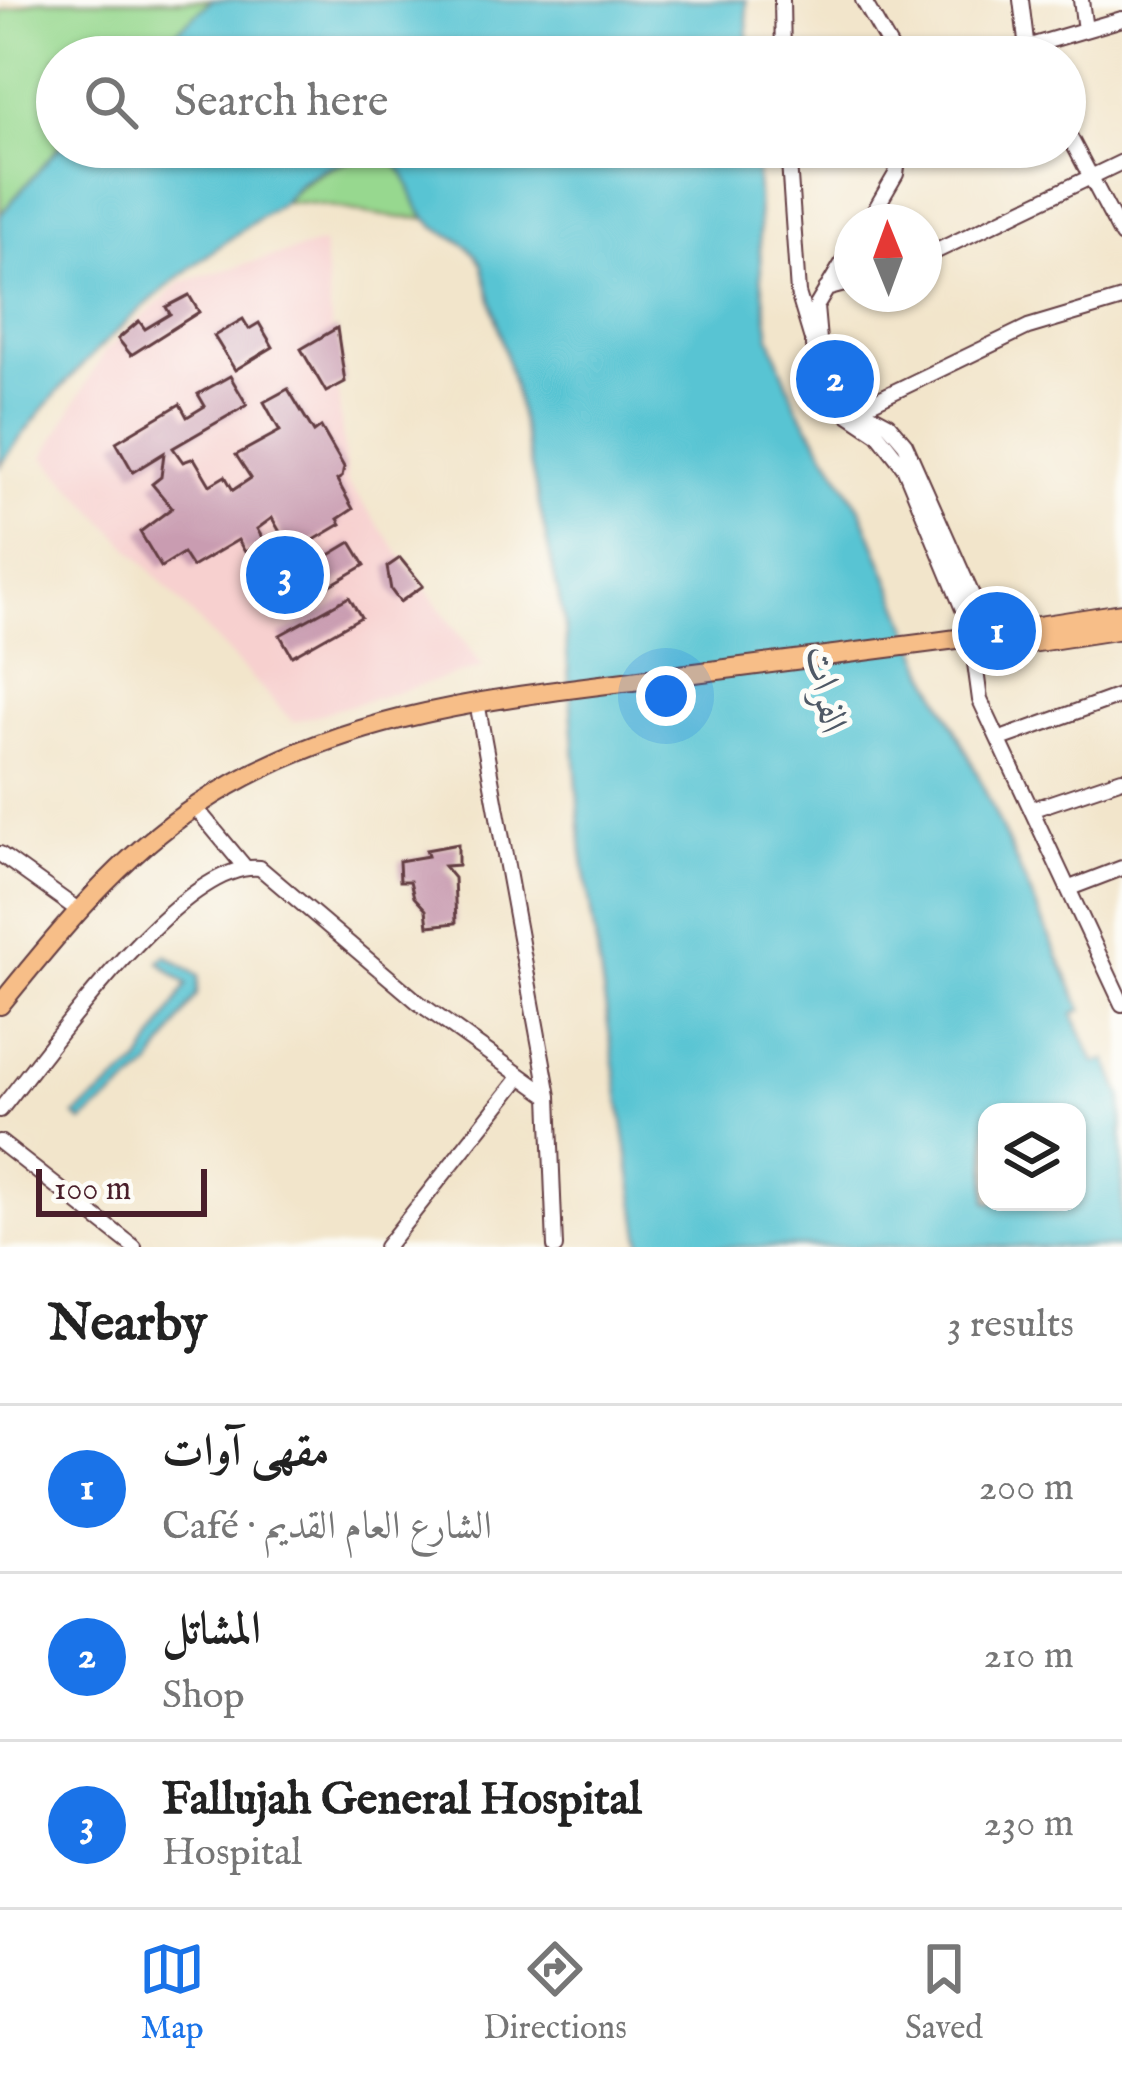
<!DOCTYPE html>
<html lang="en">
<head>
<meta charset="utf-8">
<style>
	body { margin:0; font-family:"IM FELL English",Amiri,serif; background:#f6f6f6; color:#222 }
	.controls { position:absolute; right:36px; bottom:36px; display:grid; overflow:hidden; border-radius:24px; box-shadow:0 3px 9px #0004 }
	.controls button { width:108px; height:108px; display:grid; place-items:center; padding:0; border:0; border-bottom:3px solid #e0e0e0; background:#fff; color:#222; font:60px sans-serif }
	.compass { position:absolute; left:834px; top:204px; width:108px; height:108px; border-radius:50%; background:#fff; box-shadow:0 3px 9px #0004; rotate:359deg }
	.scale { position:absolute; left:36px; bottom:30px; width:171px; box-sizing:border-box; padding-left:12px; border:6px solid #4a1f2b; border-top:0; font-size:33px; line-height:42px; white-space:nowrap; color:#4a1f2b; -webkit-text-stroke:9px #fdfcf7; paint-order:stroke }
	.you { position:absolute; left:666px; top:696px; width:42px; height:42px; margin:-30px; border:9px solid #fff; border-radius:50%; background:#1a73e8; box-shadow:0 0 0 18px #1a73e833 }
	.badge { display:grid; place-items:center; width:78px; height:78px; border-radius:50%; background:#1a73e8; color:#fff; font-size:39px; font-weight:700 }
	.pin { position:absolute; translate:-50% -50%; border:6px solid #fff; box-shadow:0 3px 12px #0006 }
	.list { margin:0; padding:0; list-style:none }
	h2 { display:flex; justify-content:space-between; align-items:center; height:156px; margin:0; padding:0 48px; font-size:51px }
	h2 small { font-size:39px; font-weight:400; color:#767676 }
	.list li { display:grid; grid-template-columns:78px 1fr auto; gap:36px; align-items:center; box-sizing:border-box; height:168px; padding:0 48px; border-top:3px solid #e0e0e0 }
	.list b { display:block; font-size:45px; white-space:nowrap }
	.list p { margin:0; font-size:39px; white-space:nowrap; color:#767676 }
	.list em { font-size:39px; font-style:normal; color:#767676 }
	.icon { flex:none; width:66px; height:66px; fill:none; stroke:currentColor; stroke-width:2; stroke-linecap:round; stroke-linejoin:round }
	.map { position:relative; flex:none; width:1122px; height:1247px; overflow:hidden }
	.search { position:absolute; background:#fff; box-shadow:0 3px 9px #0004; left:36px; right:36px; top:36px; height:132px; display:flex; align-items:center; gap:30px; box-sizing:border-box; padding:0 42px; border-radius:66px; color:#767676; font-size:45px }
	.sheet { height:660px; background:#fff }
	nav { display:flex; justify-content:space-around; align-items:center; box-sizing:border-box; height:168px; border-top:3px solid #e0e0e0; background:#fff; font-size:33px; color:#767676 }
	nav a { display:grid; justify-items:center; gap:6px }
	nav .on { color:#1a73e8 }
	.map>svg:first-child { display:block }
	.built { fill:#f7d0cf }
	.green { fill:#97d88f; stroke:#707c5d; stroke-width:3 }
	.water { fill:#59c4d3; stroke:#52727f; stroke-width:3; fill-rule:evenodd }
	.building { fill:#c99cb1 }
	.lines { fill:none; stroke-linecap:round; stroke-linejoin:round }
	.minor-casing { stroke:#633d43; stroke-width:18 }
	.major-casing { stroke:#633d43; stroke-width:22 }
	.minor { stroke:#fff; stroke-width:14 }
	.major { stroke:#f7be88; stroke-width:18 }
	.labels { text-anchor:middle; stroke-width:10; stroke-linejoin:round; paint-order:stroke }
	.water-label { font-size:39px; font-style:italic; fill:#4f5966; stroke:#fdfcf7 }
</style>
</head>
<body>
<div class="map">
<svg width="1122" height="1247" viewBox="0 0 1122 1247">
	<rect width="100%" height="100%" fill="#fdfcf7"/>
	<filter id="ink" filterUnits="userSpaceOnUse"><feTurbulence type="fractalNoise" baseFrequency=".00833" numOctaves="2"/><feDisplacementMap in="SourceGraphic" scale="24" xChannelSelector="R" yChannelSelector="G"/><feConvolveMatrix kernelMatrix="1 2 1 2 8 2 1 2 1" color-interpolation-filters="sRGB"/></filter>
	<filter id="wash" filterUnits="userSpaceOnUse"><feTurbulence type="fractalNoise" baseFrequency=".004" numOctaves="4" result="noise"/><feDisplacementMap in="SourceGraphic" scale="48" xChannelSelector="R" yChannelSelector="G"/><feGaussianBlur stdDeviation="2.7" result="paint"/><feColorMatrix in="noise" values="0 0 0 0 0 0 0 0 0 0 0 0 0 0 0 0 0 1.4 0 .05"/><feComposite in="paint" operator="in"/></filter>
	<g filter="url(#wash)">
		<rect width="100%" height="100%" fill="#f2e5cb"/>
		<!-- built -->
		<path class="built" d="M323,243L347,482L483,667L293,722L44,457L105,351L181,282Z"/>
		<!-- green -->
		<path class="green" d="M40,0H212L148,57H57L59,147L0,215V12Z
			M371,157C415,162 405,188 426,218C378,221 333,201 284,202C307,175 336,162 371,157Z"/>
		<!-- water -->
		<path class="water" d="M212,0H746L749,57H148Z
			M59,147H756L761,276L770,336L781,367L797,407L861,510L926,670L977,773L1082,1010L1073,1014L1095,1063L1107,1060L1122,1097V1247H642L582,852L565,626L516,396L482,264C463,234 443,238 424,216C407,196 415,180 391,159C361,155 327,163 303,181C293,189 287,200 276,207C168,278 74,359 0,466V215ZM987,1112H1077V1202H987Z
			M166,955L199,976L197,994L150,1068L82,1122L75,1115L140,1063L187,984L159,962Z"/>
		<g id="blocks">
			<!-- building -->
			<path class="building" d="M189,295L199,312L131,355L118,339L139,321L145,329L170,314L166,307Z
				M243,319L249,329L259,323L273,347L235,370L214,336Z
				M337,328L345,382L326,392L301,349Z
				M230,376L247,405L173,448L183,462L194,458L210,485L225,476L233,490L251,478L236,455L280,431L264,402L288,389L314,432L321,427L344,467L342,477L337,480L353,509L338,519L341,524L292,553L272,518L257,529L270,551L259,557L253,548L245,552L238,540L192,567L183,553L161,567L140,532L172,508L152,484L161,477L164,453L133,472L116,442L180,404L187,417L205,406L198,394Z
				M351,542L365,565L324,589L311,566Z
				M400,558L423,586L400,602L391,590L387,567Z
				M349,597L361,617L292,656L280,635Z
				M458,844V865L444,866L454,878L456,923L428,926L426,910L414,897L410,881H400L399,861L428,856L426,850Z"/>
		</g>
	</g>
	<g filter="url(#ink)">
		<use href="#blocks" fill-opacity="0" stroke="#633d43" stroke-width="3"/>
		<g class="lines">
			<defs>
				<path id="minor" d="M782,0L783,57
					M863,0L896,57
					M1021,0L1028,57
					M1081,0L1085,30
					M896,57L1027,47L1122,19
					M1065,128L1122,236
					M788,147L798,293L828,393L842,410L878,434L904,467L970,626L980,700L1122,1004
					M868,222L896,174L900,147
					M924,257L1122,162
					M826,289L852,282
					M819,340L816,307L852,247
					M828,367L847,402L888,424L905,444L980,613L984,646
					M852,412L1028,327L1122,299
					M477,702L549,1096L555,1247
					M1006,737L1122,695
					M195,807L244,866
					M1039,807L1122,779
					M0,854L78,910
					M1075,886L1122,868
					M0,1110C48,1051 182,859 260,868L419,1003L549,1096
					M0,1142L134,1247
					M386,1247L521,1076"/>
				<path id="major" d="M1007,641L1032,627L1122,613
					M0,1005C58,933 119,857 198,805C335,714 489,699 648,679C754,665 859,652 964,638L1031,643L1122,629"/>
			</defs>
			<!-- minor casing -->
			<use href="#minor" class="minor-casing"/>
			<!-- major casing -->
			<use href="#major" class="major-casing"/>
			<!-- minor -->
			<use href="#minor" class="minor"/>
			<!-- major -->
			<use href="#major" class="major"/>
		</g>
	</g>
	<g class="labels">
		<!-- water labels -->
		<g class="water-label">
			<text transform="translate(828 690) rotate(79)" y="14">الفرات</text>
		</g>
	</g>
</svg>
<div class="controls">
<button><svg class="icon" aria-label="layers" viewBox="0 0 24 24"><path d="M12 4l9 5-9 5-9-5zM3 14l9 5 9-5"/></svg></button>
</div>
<svg class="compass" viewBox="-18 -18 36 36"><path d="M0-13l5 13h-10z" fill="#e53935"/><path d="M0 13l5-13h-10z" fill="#767676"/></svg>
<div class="scale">100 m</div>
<div class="you"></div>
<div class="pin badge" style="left:997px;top:631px">1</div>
<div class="pin badge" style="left:835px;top:379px">2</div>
<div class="pin badge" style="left:285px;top:575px">3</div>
<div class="search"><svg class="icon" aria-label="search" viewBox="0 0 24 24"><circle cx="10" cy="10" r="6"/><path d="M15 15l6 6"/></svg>Search here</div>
</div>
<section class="sheet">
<h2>Nearby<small>3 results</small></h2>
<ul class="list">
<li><span class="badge">1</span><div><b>مقهى آوات</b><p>Café · الشارع العام القديم</p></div><em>200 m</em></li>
<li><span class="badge">2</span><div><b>المشاتل</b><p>Shop</p></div><em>210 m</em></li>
<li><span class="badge">3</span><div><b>Fallujah General Hospital</b><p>Hospital</p></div><em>230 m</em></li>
</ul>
</section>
<nav>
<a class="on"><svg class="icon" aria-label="map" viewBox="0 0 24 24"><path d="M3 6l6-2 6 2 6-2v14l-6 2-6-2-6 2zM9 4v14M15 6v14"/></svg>Map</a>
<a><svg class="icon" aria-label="directions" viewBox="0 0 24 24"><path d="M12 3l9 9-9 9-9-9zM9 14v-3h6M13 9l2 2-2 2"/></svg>Directions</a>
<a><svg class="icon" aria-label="saved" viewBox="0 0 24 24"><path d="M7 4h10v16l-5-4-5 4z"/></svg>Saved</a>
</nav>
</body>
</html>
